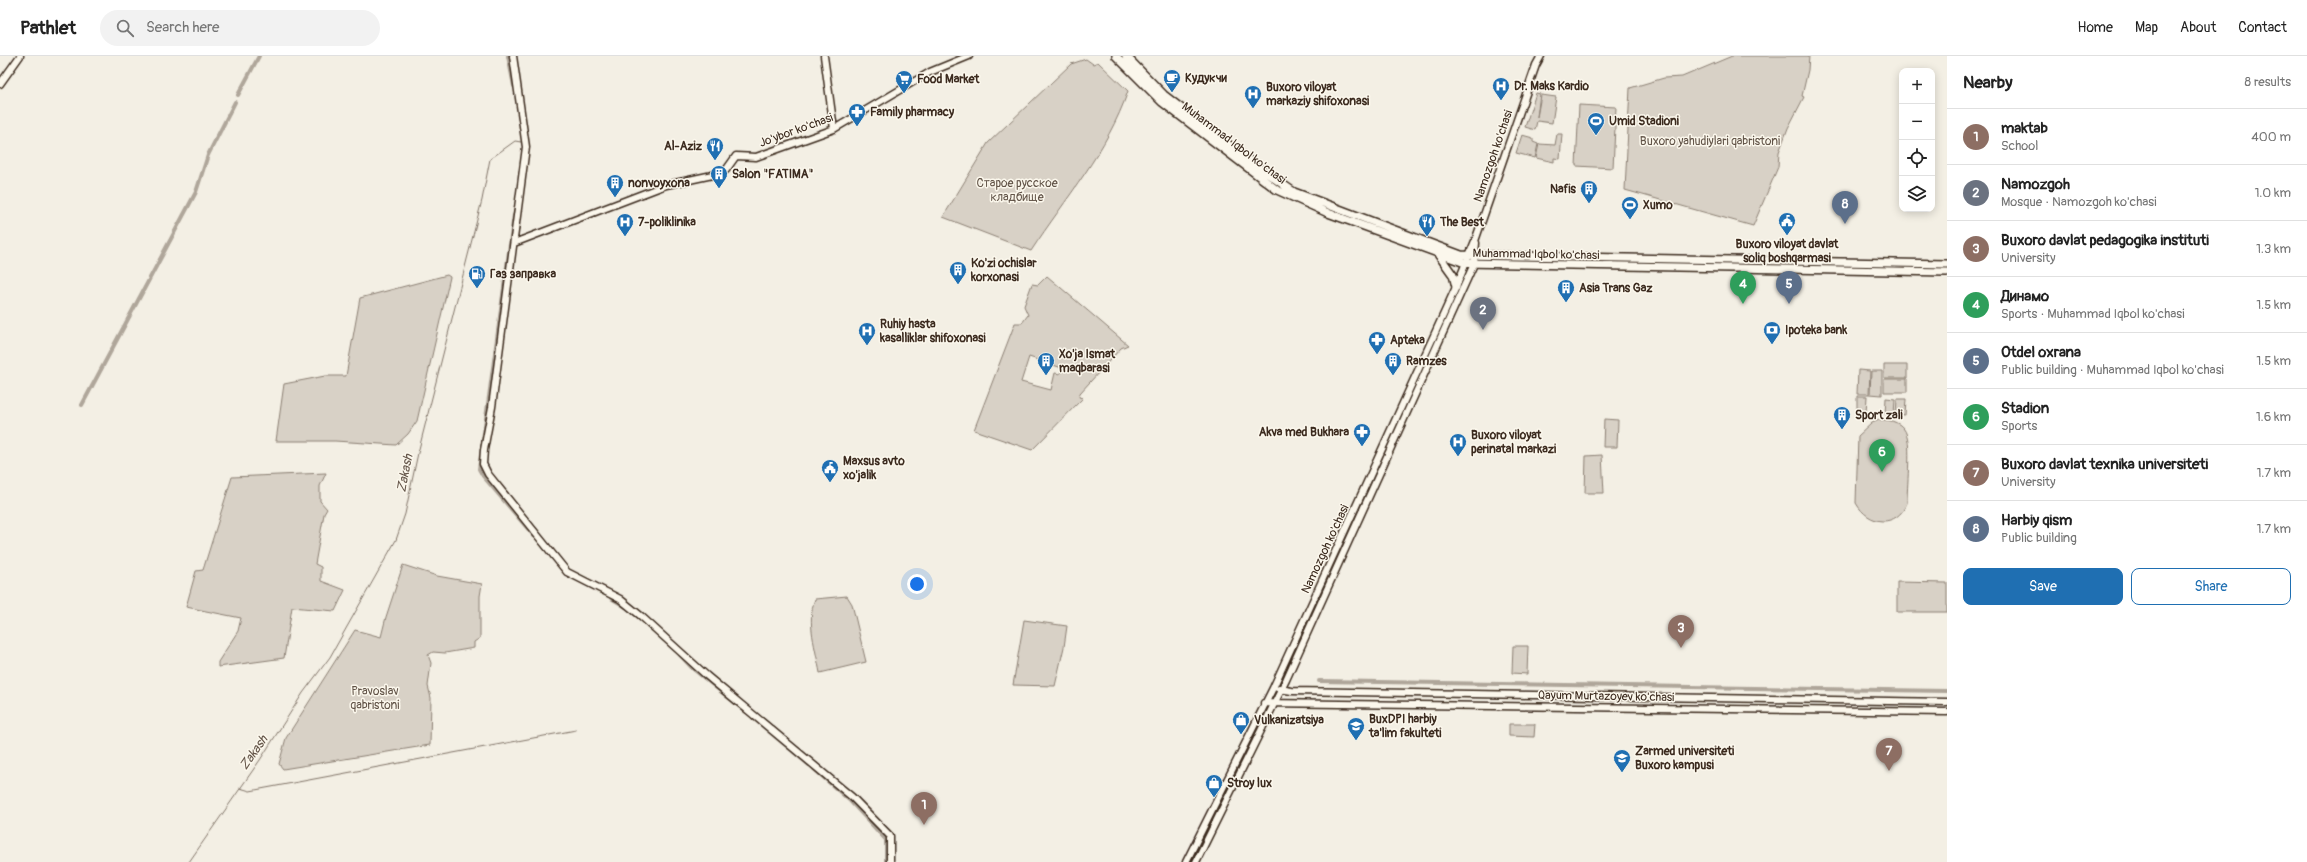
<!DOCTYPE html>
<html lang="en">
<head>
<meta charset="utf-8">
<style>
	body { margin:0; font-family:Pangolin,sans-serif; background:#f2f2f2; color:#222 }
	.controls { position:absolute; right:12px; top:12px; display:grid; overflow:hidden; border-radius:8px; box-shadow:0 2px 10px #0003 }
	.controls button { width:36px; height:36px; display:grid; place-items:center; padding:0; border:0; border-bottom:1px solid #e0e0e0; background:#fff; color:#222; font:20px sans-serif }
	.you { position:absolute; left:917px; top:528px; width:14px; height:14px; margin:-10px; border:3px solid #fff; border-radius:50%; background:#1a73e8; box-shadow:0 0 0 6px #1a73e833 }
	.badge { display:grid; place-items:center; width:26px; height:26px; border-radius:50%; background:#1f6fb2; color:#fff; font-size:13px; font-weight:700 }
	.pin { position:absolute; translate:-50% -33px; filter:drop-shadow(0 1px 2px #0008) }
	.pin::after { content:''; position:absolute; top:21px; width:14px; height:12px; background:inherit; clip-path:polygon(0 0,100% 0,50% 100%) }
	.list { margin:0; padding:0; list-style:none }
	h2 { display:flex; justify-content:space-between; align-items:center; height:52px; margin:0; padding:0 16px; font-size:17px }
	h2 small { font-size:13px; font-weight:400; color:#767676 }
	.list li { display:grid; grid-template-columns:26px 1fr auto; gap:12px; align-items:center; box-sizing:border-box; height:56px; padding:0 16px; border-top:1px solid #e0e0e0 }
	.list b { display:block; font-size:15px; white-space:nowrap }
	.list p { margin:0; font-size:13px; white-space:nowrap; color:#767676 }
	.list em { font-size:13px; font-style:normal; color:#767676 }
	.actions { display:flex; gap:8px; padding:12px 16px }
	.actions a { flex:1; padding:9px 0; border:1px solid #1f6fb2; border-radius:8px; text-align:center; font-size:14px; color:#1f6fb2 }
	.actions .main { background:#1f6fb2; color:#fff }
	.icon { flex:none; width:22px; height:22px; fill:none; stroke:currentColor; stroke-width:2; stroke-linecap:round; stroke-linejoin:round }
	.map { position:relative; flex:none; width:1947px; height:806px; overflow:hidden }
	header { display:flex; align-items:center; gap:24px; box-sizing:border-box; height:56px; padding:0 20px; background:#fff; border-bottom:1px solid #e0e0e0 }
	header strong { font-size:19px }
	nav { display:flex; gap:22px; margin-inline-start:auto; font-size:14px }
	.search { width:280px; height:36px; background:#f2f2f2; display:flex; align-items:center; gap:10px; box-sizing:border-box; padding:0 14px; border-radius:22px; color:#767676; font-size:15px }
	main { display:flex }
	aside { flex:1; background:#fff }
	.map>svg:first-child { display:block }
	.green { fill:#d8d1c6; stroke:#8a7e72; fill-rule:evenodd }
	.lines { fill:none; stroke-linecap:round; stroke-linejoin:round }
	.stream { stroke:#817468; stroke-width:1 }
	.canal { stroke:#afa69a; stroke-width:4 }
	.secondary-casing { stroke:#3b2a1e; stroke-width:9 }
	.primary-casing { stroke:#3b2a1e; stroke-width:10 }
	.secondary { stroke:#fbf7ec; stroke-width:6 }
	.primary { stroke:#fbf7ec; stroke-width:7 }
	.labels { text-anchor:middle; stroke-width:3; stroke-linejoin:round; paint-order:stroke }
	.poi-label { font-size:12px; font-weight:bold; fill:#3b2a1e; stroke:#fbf7ec; text-anchor:start }
	.street-label { font-size:12px; fill:#3b2a1e; stroke:#fbf7ec }
	.park-label { font-size:12px; fill:#625448; stroke:#fbf7ec }
	.water-label { font-size:13px; font-style:italic; fill:#645549; stroke:#fbf7ec }
</style>
</head>
<body>
<header>
<strong>Pathlet</strong>
<div class="search"><svg class="icon" aria-label="search" viewBox="0 0 24 24"><circle cx="10" cy="10" r="6"/><path d="M15 15l6 6"/></svg>Search here</div>
<nav><a>Home</a><a>Map</a><a>About</a><a>Contact</a></nav>
</header>
<main>
<div class="map">
<svg width="1947" height="806" viewBox="0 0 1947 806">
	<rect width="100%" height="100%" fill="#f3efe4"/>
	<filter id="ink" filterUnits="userSpaceOnUse"><feTurbulence type="fractalNoise" baseFrequency=".025" numOctaves="2"/><feDisplacementMap in="SourceGraphic" scale="8" xChannelSelector="R" yChannelSelector="G"/><feConvolveMatrix kernelMatrix="1 2 1 2 8 2 1 2 1" color-interpolation-filters="sRGB"/></filter>
	<g filter="url(#ink)">
		<!-- green -->
		<path class="green" d="M1732,0H1809L1808,14L1802,40L1804,41L1788,72L1779,96L1778,111L1753,170L1625,134L1630,32L1664,22L1682,21Z
			M1086,3L1093,8L1098,6L1128,35C1108,94 1065,143 1031,195L943,161L988,87L1071,8Z
			M1536,37L1540,38L1537,61L1541,39L1556,41L1552,67L1537,65L1535,74L1525,71Z
			M1579,49L1616,51L1613,112L1576,110Z
			M1557,78H1562L1560,103L1554,102V106L1536,102L1539,88L1555,89Z
			M1522,79L1533,82V86L1538,88L1535,102L1516,97Z
			M447,219L450,221L417,365L408,378L396,389L335,385H276L284,328L325,320H346L360,242Z
			M1047,220L1128,289L1121,292L1080,337L1079,341L1083,342L1032,394L974,374L1015,267H1022L1028,259L1024,250L1032,228L1038,229ZM1029,301L1062,312L1060,318L1055,317L1051,334L1021,326Z
			M1884,309H1907V322H1884Z
			M1858,314L1870,315L1869,338H1857Z
			M1871,315H1882V339L1870,338Z
			M1884,323H1907V336H1884Z
			M1857,340H1867L1866,357H1857Z
			M1886,342L1895,343L1894,359L1885,358Z
			M1897,343H1906L1905,359L1896,358Z
			M1604,363L1618,364L1617,391H1603Z
			M1879,364C1891,363 1904,367 1907,380C1911,394 1907,431 1907,447C1897,472 1869,470 1856,447L1858,380L1872,367Z
			M1602,399L1604,437H1585L1586,400Z
			M326,417L320,430V445L327,453L324,458L315,508L321,511V525L345,534L335,555L292,551L284,602L218,611V606L238,575L241,562L186,551L196,515L203,514L232,421Z
			M403,509L437,520L482,528L480,540V582L474,586V592L445,597L433,596L428,599L431,607L428,630L431,642L430,689L283,713L279,708L286,682L355,574L381,581L386,561Z
			M1897,526L1947,527V556H1897Z
			M847,540L852,548L866,606L820,617C816,594 806,565 815,543Z
			M1024,564L1067,570L1064,591L1055,630L1013,629Z
			M1513,590H1528L1527,618L1512,617Z
			M1509,668H1535L1534,681L1509,680Z"/>
		<g class="lines">
			<!-- stream -->
			<path class="stream" d="M240,732L250,735L576,674
				M189,806L260,704L303,637L330,601L396,484L405,458L418,397L482,144L490,103L515,85L521,86"/>
			<!-- canal -->
			<path class="canal" d="M508,0L514,30
				M238,39L259,0
				M514,159L479,413L483,420L534,480
				M82,349L196,136L208,99L235,46
				M611,542L626,551
				M680,599L692,612L746,656
				M1319,625L1947,635
				M753,662L809,709
				M814,713L849,744L886,784V806"/>
			<defs>
				<path id="secondary" d="M513,0L526,91L492,351L484,394L483,408L488,418L567,516L620,543L641,560L707,620L852,741L890,780V806
					M824,0L834,73
					M0,28L20,0
					M514,187L666,129L717,118L726,114L736,100L756,101L834,73L930,16L969,0
					M1279,633L1292,635L1947,646
					M1264,647L1947,656
					M1186,806L1273,632L1456,231L1475,185L1536,9L1541,0
					M1196,806L1286,624L1474,208L1476,187"/>
				<path id="primary" d="M1116,0L1162,46L1277,134L1328,157L1465,207L1947,216
					M1126,0L1164,39L1259,112L1294,136L1461,199L1947,208
					M1438,198L1453,219L1456,231"/>
			</defs>
			<!-- secondary casing -->
			<use href="#secondary" class="secondary-casing"/>
			<!-- primary casing -->
			<use href="#primary" class="primary-casing"/>
			<!-- secondary -->
			<use href="#secondary" class="secondary"/>
			<!-- primary -->
			<use href="#primary" class="primary"/>
		</g>
	</g>
	<!-- icons -->
	<defs>
		<symbol id="cafe-pin" viewBox="-11 -11 22 30"><path d="M0 17L-7.5 6A9.5 9.5 0 1 1 7.5 6Z" fill="#1f6fb2" stroke="#fbf7ec"/><path d="M-5.5-4.5H6V0H3Q3 3.5 0 3.5H-2.5Q-5.5 3.5-5.5 0ZM3-3.2v2h1.7v-2ZM-6 4.5H4V6H-6Z" fill="#fff"/></symbol>
		<symbol id="supermarket-pin" viewBox="-11 -11 22 30"><path d="M0 17L-7.5 6A9.5 9.5 0 1 1 7.5 6Z" fill="#1f6fb2" stroke="#fbf7ec"/><path d="M-6-5.5h2.5l.6 2H6L4.5 2H-2.5L-4.4-4H-6ZM-1.5 3.2a1.3 1.3 0 1 0 .1 0ZM3 3.2a1.3 1.3 0 1 0 .1 0Z" fill="#fff"/></symbol>
		<symbol id="hospital-pin" viewBox="-11 -11 22 30"><path d="M0 17L-7.5 6A9.5 9.5 0 1 1 7.5 6Z" fill="#1f6fb2" stroke="#fbf7ec"/><path d="M-5-5h3v3.5h4V-5h3V5h-3V1.5h-4V5h-3Z" fill="#fff"/></symbol>
		<symbol id="pharmacy-pin" viewBox="-11 -11 22 30"><path d="M0 17L-7.5 6A9.5 9.5 0 1 1 7.5 6Z" fill="#1f6fb2" stroke="#fbf7ec"/><path d="M-2-6h4v4h4v4h-4v4h-4v-4h-4v-4h4Z" fill="#fff"/></symbol>
		<symbol id="stadium-pin" viewBox="-11 -11 22 30"><path d="M0 17L-7.5 6A9.5 9.5 0 1 1 7.5 6Z" fill="#1f6fb2" stroke="#fbf7ec"/><path d="M0-5a6.5 5 0 1 0 0 10a6.5 5 0 1 0 0-10ZM-3.5-1.8h7v3.6h-7Z" fill="#fff"/></symbol>
		<symbol id="restaurant-pin" viewBox="-11 -11 22 30"><path d="M0 17L-7.5 6A9.5 9.5 0 1 1 7.5 6Z" fill="#1f6fb2" stroke="#fbf7ec"/><path d="M-5-6h1v4h1v-4h1v4h1v-4h1v5L-1.5 .5V6h-2V.5L-5-1ZM5-6V6H3V1.5H1.5Q1.5-4 5-6Z" fill="#fff"/></symbol>
		<symbol id="building-pin" viewBox="-11 -11 22 30"><path d="M0 17L-7.5 6A9.5 9.5 0 1 1 7.5 6Z" fill="#1f6fb2" stroke="#fbf7ec"/><path d="M-4-6H4V6H1V3H-1V6H-4ZM-2.5-4.3h1.7v1.8h-1.7ZM.8-4.3h1.7v1.8H.8ZM-2.5-1h1.7V.8h-1.7ZM.8-1h1.7V.8H.8Z" fill="#fff"/></symbol>
		<symbol id="civic-pin" viewBox="-11 -11 22 30"><path d="M0 17L-7.5 6A9.5 9.5 0 1 1 7.5 6Z" fill="#1f6fb2" stroke="#fbf7ec"/><path d="M-.6-6.5H3V-4.5H.6V-3L4-1V1h2V6H-6V1h2V-1L-.6-3ZM-1.2 2.5V6h2.4V2.5Z" fill="#fff"/></symbol>
		<symbol id="fuel-pin" viewBox="-11 -11 22 30"><path d="M0 17L-7.5 6A9.5 9.5 0 1 1 7.5 6Z" fill="#1f6fb2" stroke="#fbf7ec"/><path d="M-5.5-6h7V0h2V4h1.3V-2.5L3-4.5l.8-.8L6-3V5H2.5V1h-1V6h-7ZM-4.2-4.7v3.2H.2V-4.7Z" fill="#fff"/></symbol>
		<symbol id="bank-pin" viewBox="-11 -11 22 30"><path d="M0 17L-7.5 6A9.5 9.5 0 1 1 7.5 6Z" fill="#1f6fb2" stroke="#fbf7ec"/><path d="M-6-4H6V4H-6ZM0-2.3a2.3 2.3 0 1 0 0 4.6a2.3 2.3 0 1 0 0-4.6Z" fill="#fff"/></symbol>
		<symbol id="shop-pin" viewBox="-11 -11 22 30"><path d="M0 17L-7.5 6A9.5 9.5 0 1 1 7.5 6Z" fill="#1f6fb2" stroke="#fbf7ec"/><path d="M-5-2.5h2.3a2.7 3.5 0 0 1 5.4 0H5L5.5 6h-11ZM-1.5-2.5h3a1.5 2.3 0 0 0-3 0Z" fill="#fff"/></symbol>
		<symbol id="university-pin" viewBox="-11 -11 22 30"><path d="M0 17L-7.5 6A9.5 9.5 0 1 1 7.5 6Z" fill="#1f6fb2" stroke="#fbf7ec"/><path d="M0-5L7-2L0 1L-7-2ZM-4 1L0 2.5L4 1V4Q0 6-4 4Z" fill="#fff"/></symbol>
	</defs>
	<g fill-rule="evenodd">
		<use href="#cafe-pin" x="1162" y="12" width="20" height="27"/>
		<use href="#supermarket-pin" x="894" y="13" width="20" height="27"/>
		<use href="#hospital-pin" x="1491" y="20" width="20" height="27"/>
		<use href="#hospital-pin" x="1243" y="28" width="20" height="27"/>
		<use href="#pharmacy-pin" x="847" y="46" width="20" height="27"/>
		<use href="#stadium-pin" x="1586" y="55" width="20" height="27"/>
		<use href="#restaurant-pin" x="705" y="80" width="20" height="27"/>
		<use href="#building-pin" x="709" y="108" width="20" height="27"/>
		<use href="#building-pin" x="605" y="117" width="20" height="27"/>
		<use href="#building-pin" x="1579" y="123" width="20" height="27"/>
		<use href="#stadium-pin" x="1620" y="139" width="20" height="27"/>
		<use href="#civic-pin" x="1777" y="155" width="20" height="27"/>
		<use href="#hospital-pin" x="615" y="156" width="20" height="27"/>
		<use href="#restaurant-pin" x="1417" y="156" width="20" height="27"/>
		<use href="#building-pin" x="948" y="204" width="20" height="27"/>
		<use href="#fuel-pin" x="467" y="208" width="20" height="27"/>
		<use href="#building-pin" x="1556" y="222" width="20" height="27"/>
		<use href="#bank-pin" x="1762" y="264" width="20" height="27"/>
		<use href="#hospital-pin" x="857" y="265" width="20" height="27"/>
		<use href="#pharmacy-pin" x="1367" y="274" width="20" height="27"/>
		<use href="#building-pin" x="1036" y="295" width="20" height="27"/>
		<use href="#building-pin" x="1383" y="295" width="20" height="27"/>
		<use href="#building-pin" x="1832" y="349" width="20" height="27"/>
		<use href="#pharmacy-pin" x="1352" y="366" width="20" height="27"/>
		<use href="#hospital-pin" x="1448" y="376" width="20" height="27"/>
		<use href="#civic-pin" x="820" y="402" width="20" height="27"/>
		<use href="#shop-pin" x="1231" y="654" width="20" height="27"/>
		<use href="#university-pin" x="1346" y="660" width="20" height="27"/>
		<use href="#university-pin" x="1612" y="692" width="20" height="27"/>
		<use href="#shop-pin" x="1204" y="717" width="20" height="27"/>
	</g>
	<g class="labels">
		<!-- poi labels -->
		<g class="poi-label">
			<text x="1185" y="26">Кудукчи</text>
			<text x="917" y="27">Food Market</text>
			<text x="1514" y="34">Dr. Maks Kardio</text>
			<text x="1266" y="35">Buxoro viloyat<tspan x="1266" dy="14">markaziy shifoxonasi</tspan></text>
			<text x="870" y="60">Family pharmacy</text>
			<text x="1609" y="69">Umid Stadioni</text>
			<text x="702" y="94" text-anchor="end">Al-Aziz</text>
			<text x="732" y="122">Salon "FATIMA"</text>
			<text x="628" y="131">nonvoyxona</text>
			<text x="1576" y="137" text-anchor="end">Nafis</text>
			<text x="1643" y="153">Xumo</text>
			<text x="638" y="170">7-poliklinika</text>
			<text x="1440" y="170">The Best</text>
			<text x="1787" y="192" text-anchor="middle">Buxoro viloyat davlat<tspan x="1787" dy="14">soliq boshqarmasi</tspan></text>
			<text x="971" y="211">Ko'zi ochislar<tspan x="971" dy="14">korxonasi</tspan></text>
			<text x="490" y="222">Газ заправка</text>
			<text x="1579" y="236">Asia Trans Gaz</text>
			<text x="880" y="272">Ruhiy hasta<tspan x="880" dy="14">kasalliklar shifoxonasi</tspan></text>
			<text x="1785" y="278">Ipoteka bank</text>
			<text x="1390" y="288">Apteka</text>
			<text x="1059" y="302">Xo'ja Ismat<tspan x="1059" dy="14">maqbarasi</tspan></text>
			<text x="1406" y="309">Ramzes</text>
			<text x="1855" y="363">Sport zali</text>
			<text x="1349" y="380" text-anchor="end">Akva med Bukhara</text>
			<text x="1471" y="383">Buxoro viloyat<tspan x="1471" dy="14">perinatal markazi</tspan></text>
			<text x="843" y="409">Maxsus avto<tspan x="843" dy="14">xo'jalik</tspan></text>
			<text x="1369" y="667">BuxDPI harbiy<tspan x="1369" dy="14">ta'lim fakulteti</tspan></text>
			<text x="1254" y="668">Vulkanizatsiya</text>
			<text x="1635" y="699">Zarmed universiteti<tspan x="1635" dy="14">Buxoro kampusi</tspan></text>
			<text x="1227" y="731">Stroy lux</text>
		</g>
		<!-- street labels -->
		<g class="street-label">
			<text transform="translate(796 74) rotate(-20)" y="4">Jo'ybor ko'chasi</text>
			<text transform="translate(1234 87) rotate(37)" y="4">Muhammad Iqbol ko'chasi</text>
			<text transform="translate(1493 100) rotate(-71)" y="4">Namozgoh ko'chasi</text>
			<text transform="translate(1536 198) rotate(1)" y="4">Muhammad Iqbol ko'chasi</text>
			<text transform="translate(1325 493) rotate(-65)" y="4">Namozgoh ko'chasi</text>
			<text transform="translate(1606 640) rotate(1)" y="4">Qayum Murtazoyev ko'chasi</text>
		</g>
		<!-- park labels -->
		<g class="park-label">
			<text x="1710" y="89">Buxoro yahudiylari qabristoni</text>
			<text x="1017" y="131">Старое русское<tspan x="1017" dy="14">кладбище</tspan></text>
			<text x="375" y="639">Pravoslav<tspan x="375" dy="14">qabristoni</tspan></text>
		</g>
		<!-- water labels -->
		<g class="water-label">
			<text transform="translate(404 417) rotate(-79)" y="5">Zakash</text>
			<text transform="translate(253 696) rotate(-55)" y="5">Zakash</text>
		</g>
	</g>
</svg>
<div class="controls">
<button>+</button>
<button>−</button>
<button><svg class="icon" aria-label="locate" viewBox="0 0 24 24"><circle cx="12" cy="12" r="6"/><path d="M12 2v4M12 18v4M2 12h4M18 12h4"/></svg></button>
<button><svg class="icon" aria-label="layers" viewBox="0 0 24 24"><path d="M12 4l9 5-9 5-9-5zM3 14l9 5 9-5"/></svg></button>
</div>
<div class="you"></div>
<div class="pin badge" style="left:924px;top:769px;background:#8d6e63">1</div>
<div class="pin badge" style="left:1483px;top:274px;background:#6b7280">2</div>
<div class="pin badge" style="left:1681px;top:592px;background:#8d6e63">3</div>
<div class="pin badge" style="left:1743px;top:248px;background:#2e9e5b">4</div>
<div class="pin badge" style="left:1789px;top:248px;background:#5c6f8a">5</div>
<div class="pin badge" style="left:1882px;top:416px;background:#2e9e5b">6</div>
<div class="pin badge" style="left:1889px;top:715px;background:#8d6e63">7</div>
<div class="pin badge" style="left:1845px;top:168px;background:#5c6f8a">8</div>
</div>
<aside>
<h2>Nearby<small>8 results</small></h2>
<ul class="list">
<li><span class="badge" style="background:#8d6e63">1</span><div><b>maktab</b><p>School</p></div><em>400 m</em></li>
<li><span class="badge" style="background:#6b7280">2</span><div><b>Namozgoh</b><p>Mosque · Namozgoh ko'chasi</p></div><em>1.0 km</em></li>
<li><span class="badge" style="background:#8d6e63">3</span><div><b>Buxoro davlat pedagogika instituti</b><p>University</p></div><em>1.3 km</em></li>
<li><span class="badge" style="background:#2e9e5b">4</span><div><b>Динамо</b><p>Sports · Muhammad Iqbol ko'chasi</p></div><em>1.5 km</em></li>
<li><span class="badge" style="background:#5c6f8a">5</span><div><b>Otdel oxrana</b><p>Public building · Muhammad Iqbol ko'chasi</p></div><em>1.5 km</em></li>
<li><span class="badge" style="background:#2e9e5b">6</span><div><b>Stadion</b><p>Sports</p></div><em>1.6 km</em></li>
<li><span class="badge" style="background:#8d6e63">7</span><div><b>Buxoro davlat texnika universiteti</b><p>University</p></div><em>1.7 km</em></li>
<li><span class="badge" style="background:#5c6f8a">8</span><div><b>Harbiy qism</b><p>Public building</p></div><em>1.7 km</em></li>
</ul>
<div class="actions"><a class="main">Save</a><a>Share</a></div>
</aside>
</main>
</body>
</html>
